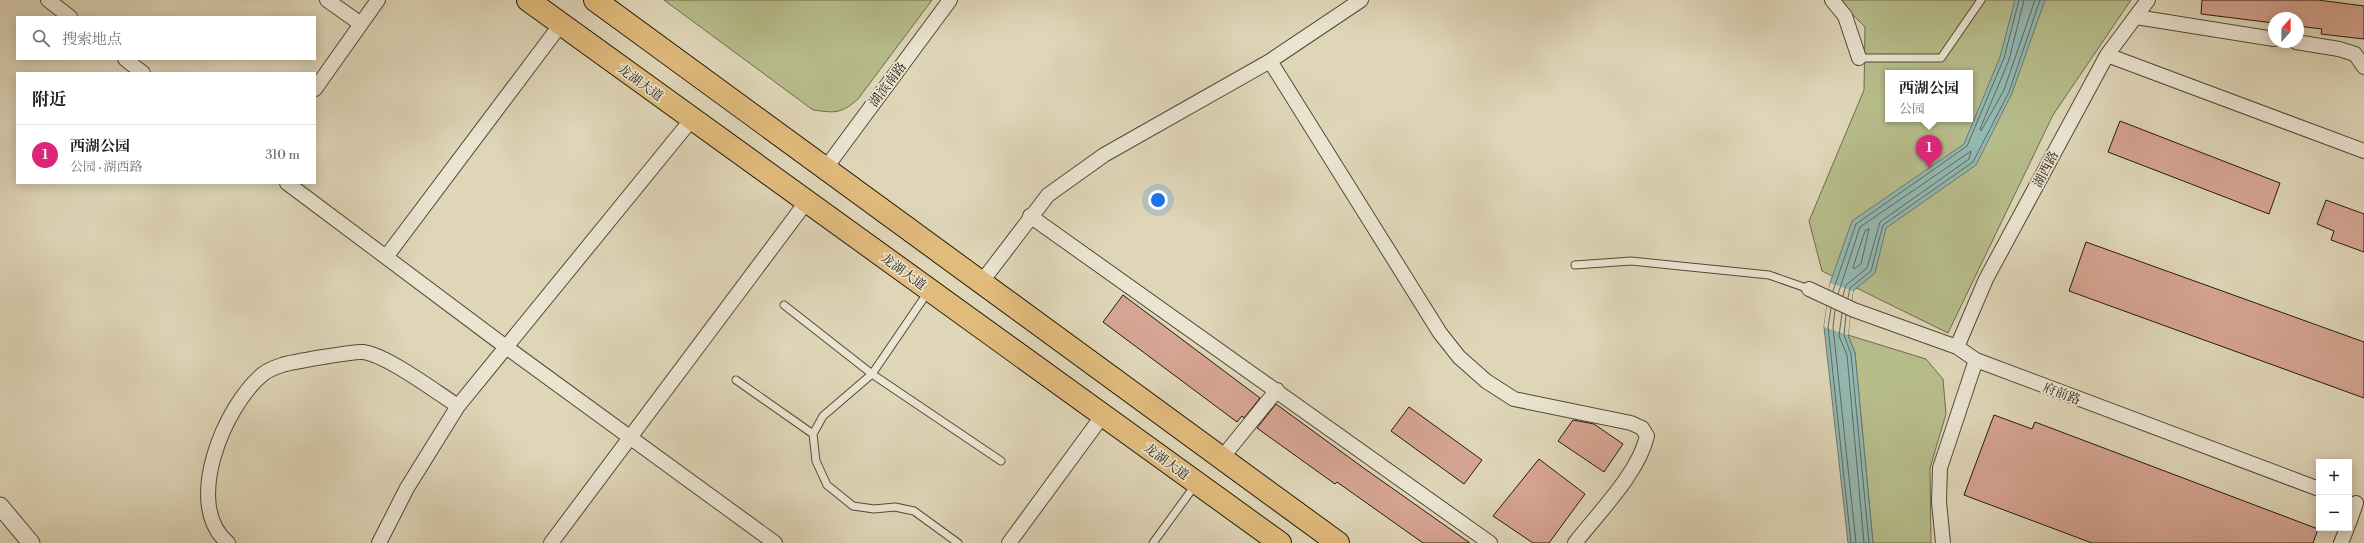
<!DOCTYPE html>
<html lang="zh">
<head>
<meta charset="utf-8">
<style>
	body { margin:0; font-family:"Libre Bodoni","Noto Serif SC",serif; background:#f2f2f2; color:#202124 }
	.controls { position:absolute; right:12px; bottom:12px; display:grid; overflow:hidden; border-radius:0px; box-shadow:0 2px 10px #0003 }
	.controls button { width:36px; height:36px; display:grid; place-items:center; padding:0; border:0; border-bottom:1px solid #e0e0e0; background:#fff; color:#202124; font:20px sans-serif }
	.compass { position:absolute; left:2268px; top:12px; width:36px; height:36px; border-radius:50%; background:#fff; box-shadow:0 2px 10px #0003; rotate:21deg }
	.you { position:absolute; left:1158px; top:200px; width:14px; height:14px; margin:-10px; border:3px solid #fff; border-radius:50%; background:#1a73e8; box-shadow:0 0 0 6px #1a73e833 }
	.badge { display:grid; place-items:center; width:26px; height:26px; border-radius:50%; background:#db2777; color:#fff; font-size:13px; font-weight:700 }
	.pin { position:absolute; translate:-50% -33px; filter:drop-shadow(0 1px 2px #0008) }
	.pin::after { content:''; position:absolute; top:21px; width:14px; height:12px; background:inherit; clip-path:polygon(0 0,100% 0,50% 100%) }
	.popup { position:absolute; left:1885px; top:70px; width:88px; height:52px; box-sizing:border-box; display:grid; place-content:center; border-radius:0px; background:#fff; filter:drop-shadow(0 1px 3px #0005); font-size:13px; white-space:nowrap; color:#757577 }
	.popup b { font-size:15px; color:#202124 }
	.popup::after { content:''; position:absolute; left:50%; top:100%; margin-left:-8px; border:8px solid transparent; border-top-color:#fff }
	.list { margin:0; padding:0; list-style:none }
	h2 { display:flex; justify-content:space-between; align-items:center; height:52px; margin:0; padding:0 16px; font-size:17px }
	h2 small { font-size:13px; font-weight:400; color:#757577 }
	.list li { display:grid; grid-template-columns:26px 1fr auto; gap:12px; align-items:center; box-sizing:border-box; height:60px; padding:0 16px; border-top:1px solid #e0e0e0 }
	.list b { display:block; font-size:15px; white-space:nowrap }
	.list p { margin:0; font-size:13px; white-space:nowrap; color:#757577 }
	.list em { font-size:13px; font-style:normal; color:#757577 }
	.icon { flex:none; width:22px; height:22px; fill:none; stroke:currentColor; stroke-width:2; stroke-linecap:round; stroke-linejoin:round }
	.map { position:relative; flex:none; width:2364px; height:543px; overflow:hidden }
	.search { position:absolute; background:#fff; box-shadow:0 2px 10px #0003; left:16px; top:16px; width:300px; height:44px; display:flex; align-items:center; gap:10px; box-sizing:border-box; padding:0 14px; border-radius:0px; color:#757577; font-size:15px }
	.panel { position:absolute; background:#fff; box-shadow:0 2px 10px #0003; left:16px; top:72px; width:300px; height:112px; border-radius:0px }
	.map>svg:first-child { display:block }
	.green { fill:#b7bc8b; stroke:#6e6b4c; fill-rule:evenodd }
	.water { fill:#93b9b2; stroke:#677970 }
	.pier { fill:#dfd6b8 }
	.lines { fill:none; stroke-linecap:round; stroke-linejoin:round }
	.shore { stroke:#5c6a60; stroke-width:1 }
	.building { fill:#d6a492; stroke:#251a0d }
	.service-casing { stroke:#544938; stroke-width:9 }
	.minor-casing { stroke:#544938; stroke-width:16 }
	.tertiary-casing { stroke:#544938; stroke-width:19 }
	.primary-casing { stroke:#251a0d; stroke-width:24 }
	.service { stroke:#eae4d1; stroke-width:7 }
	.minor { stroke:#eae4d1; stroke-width:14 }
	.tertiary { stroke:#eae4d1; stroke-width:17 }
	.primary { stroke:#e0bb7c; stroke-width:22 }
	.labels { text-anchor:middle; stroke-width:3.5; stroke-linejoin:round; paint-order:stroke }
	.street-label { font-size:13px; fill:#251a0d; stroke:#eae4d1 }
</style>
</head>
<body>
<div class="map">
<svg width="2364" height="543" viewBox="0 0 2364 543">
	<rect width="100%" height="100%" fill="#dfd6b8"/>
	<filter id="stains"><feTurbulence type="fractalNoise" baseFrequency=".005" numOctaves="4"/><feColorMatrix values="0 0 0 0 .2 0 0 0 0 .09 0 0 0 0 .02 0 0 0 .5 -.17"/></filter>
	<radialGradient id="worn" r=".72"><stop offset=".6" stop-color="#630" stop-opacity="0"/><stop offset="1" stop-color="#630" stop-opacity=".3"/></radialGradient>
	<!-- green -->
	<path class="green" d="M664,0H932L858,99C841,114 835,113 813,110Z
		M1838,0H2131L2053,115L1948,333L1822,271L1809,221L1864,90L1865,27ZM1888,73H1970V119H1888Z
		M1848,335L1926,359L1943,379L1946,414L1930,468L1931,543H1873L1855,353Z"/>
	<!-- water -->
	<path class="water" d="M2015,0H2045L2012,93L1976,165L1886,228L1875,273L1853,291L1848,335L1855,353L1873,543H1848L1824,327L1830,283L1852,221L1964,144L2000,57Z"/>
	<!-- pier -->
	<path class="pier" d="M1830,283L1853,291L1848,335L1824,327Z"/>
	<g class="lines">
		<!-- shore -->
		<path class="shore" d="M2024,0L2009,60L1980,129L1981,131L2004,90L2035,0
			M1869,229L1861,264L1854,269L1853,267L1865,231Z
			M1833,291L1856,224L1967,146L2004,58L2019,0
			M1838,294L1860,227L1971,151L1969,159L1880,222L1867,268L1846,285L1843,296
			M1848,298L1850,288L1871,271L1883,225L1973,162L2009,92L2040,0
			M1831,308L1828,327L1851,543
			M1835,310L1833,327L1856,543
			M1842,313L1839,336L1847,355L1864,543
			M1846,315L1844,335L1851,354L1869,543"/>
	</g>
	<!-- building -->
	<path class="building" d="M2202,0H2318L2364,6V39L2321,34L2322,29L2298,26V18H2274V23L2201,14Z
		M2120,121L2280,183L2269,214L2108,152Z
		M2326,200L2364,214V252L2331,240L2334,231L2317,224Z
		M2086,242L2364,342V398L2069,291Z
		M1123,295L1260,398L1244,418L1242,416L1237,422L1103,322Z
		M1276,404L1365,469L1470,543H1423L1337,482L1335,484L1257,428Z
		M1409,407L1482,460L1464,484L1391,431Z
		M1994,415L2032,429L2035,422L2318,529L2313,543H2092L1964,495Z
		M1573,420L1594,424L1623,444L1604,472L1558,441Z
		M1539,459L1585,494L1549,543H1533L1493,516Z"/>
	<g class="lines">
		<defs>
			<path id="service" d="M1859,58H1941L1981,0
				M1575,265L1631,261L1769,275L1809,289
				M928,292L872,374L823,416L813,434L816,461L827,485L853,506L874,509L895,507L914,511L958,543
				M784,305L872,374L1001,461
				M736,380L813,434
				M1153,543L1196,484"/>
			<path id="minor" d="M48,0L70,17
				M327,0L361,24
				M1832,0L1845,16L1859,58
				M2136,17L2274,39
				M2296,42L2339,49L2355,54L2364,67
				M2107,55L2364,151
				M125,59L143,73
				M1270,61L1440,333L1459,357L1486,381L1514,399L1631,423L1642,428L1647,436C1638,474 1599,512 1575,543
				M315,89L378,0
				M825,169L950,0
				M287,183L506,347L775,543
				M1030,216L1490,543
				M386,257L561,24
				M980,284L1048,195L1104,155L1270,61L1361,0
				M1809,289L1854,310L1957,347L1976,360L2319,489
				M1957,347L1986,279L2107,55L2148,0
				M1221,459L1277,390
				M2349,523L2356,503
				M228,543C182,505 225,405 263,374C268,370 276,367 282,365C291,362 355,351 363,352C387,355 436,392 458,406
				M379,543L407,488L458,406L692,119
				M551,543L807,201
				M1009,543L1103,415
				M1943,543L1939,502L1940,468L1976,360
				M2341,543L2347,528"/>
			<path id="tertiary" d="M0,506L31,543"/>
			<path id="primary" d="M528,0L1280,543
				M595,0L1338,543"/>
		</defs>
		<!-- service casing -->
		<use href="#service" class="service-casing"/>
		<!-- minor casing -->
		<use href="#minor" class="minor-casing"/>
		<!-- tertiary casing -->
		<use href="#tertiary" class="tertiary-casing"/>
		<!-- primary casing -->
		<use href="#primary" class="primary-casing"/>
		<!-- service -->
		<use href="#service" class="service"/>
		<!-- minor -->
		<use href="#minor" class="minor"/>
		<!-- tertiary -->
		<use href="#tertiary" class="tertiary"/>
		<!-- primary -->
		<use href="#primary" class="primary"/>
	</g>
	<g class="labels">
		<!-- street labels -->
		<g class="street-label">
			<text transform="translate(641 82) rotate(36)" y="5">龙湖大道</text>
			<text transform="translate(887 84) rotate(-53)" y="5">湖滨南路</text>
			<text transform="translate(2045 169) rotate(-62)" y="5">湖西路</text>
			<text transform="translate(904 271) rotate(36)" y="5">龙湖大道</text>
			<text transform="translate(2062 393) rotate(21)" y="5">府前路</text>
			<text transform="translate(1167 461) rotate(36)" y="5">龙湖大道</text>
		</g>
	</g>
	<rect width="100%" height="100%" filter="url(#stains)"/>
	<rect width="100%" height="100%" fill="url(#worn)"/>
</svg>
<div class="controls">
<button>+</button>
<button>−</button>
</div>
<svg class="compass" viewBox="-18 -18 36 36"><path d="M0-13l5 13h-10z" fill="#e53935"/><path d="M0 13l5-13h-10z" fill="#757577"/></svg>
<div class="you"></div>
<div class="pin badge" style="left:1929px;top:168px">1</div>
<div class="popup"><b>西湖公园</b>公园</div>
<div class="search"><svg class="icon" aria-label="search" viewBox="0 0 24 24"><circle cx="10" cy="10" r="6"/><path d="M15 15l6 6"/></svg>搜索地点</div>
<section class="panel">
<h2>附近<small></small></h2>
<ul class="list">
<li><span class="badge">1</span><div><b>西湖公园</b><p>公园 · 湖西路</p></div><em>310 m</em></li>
</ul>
</section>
</div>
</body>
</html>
